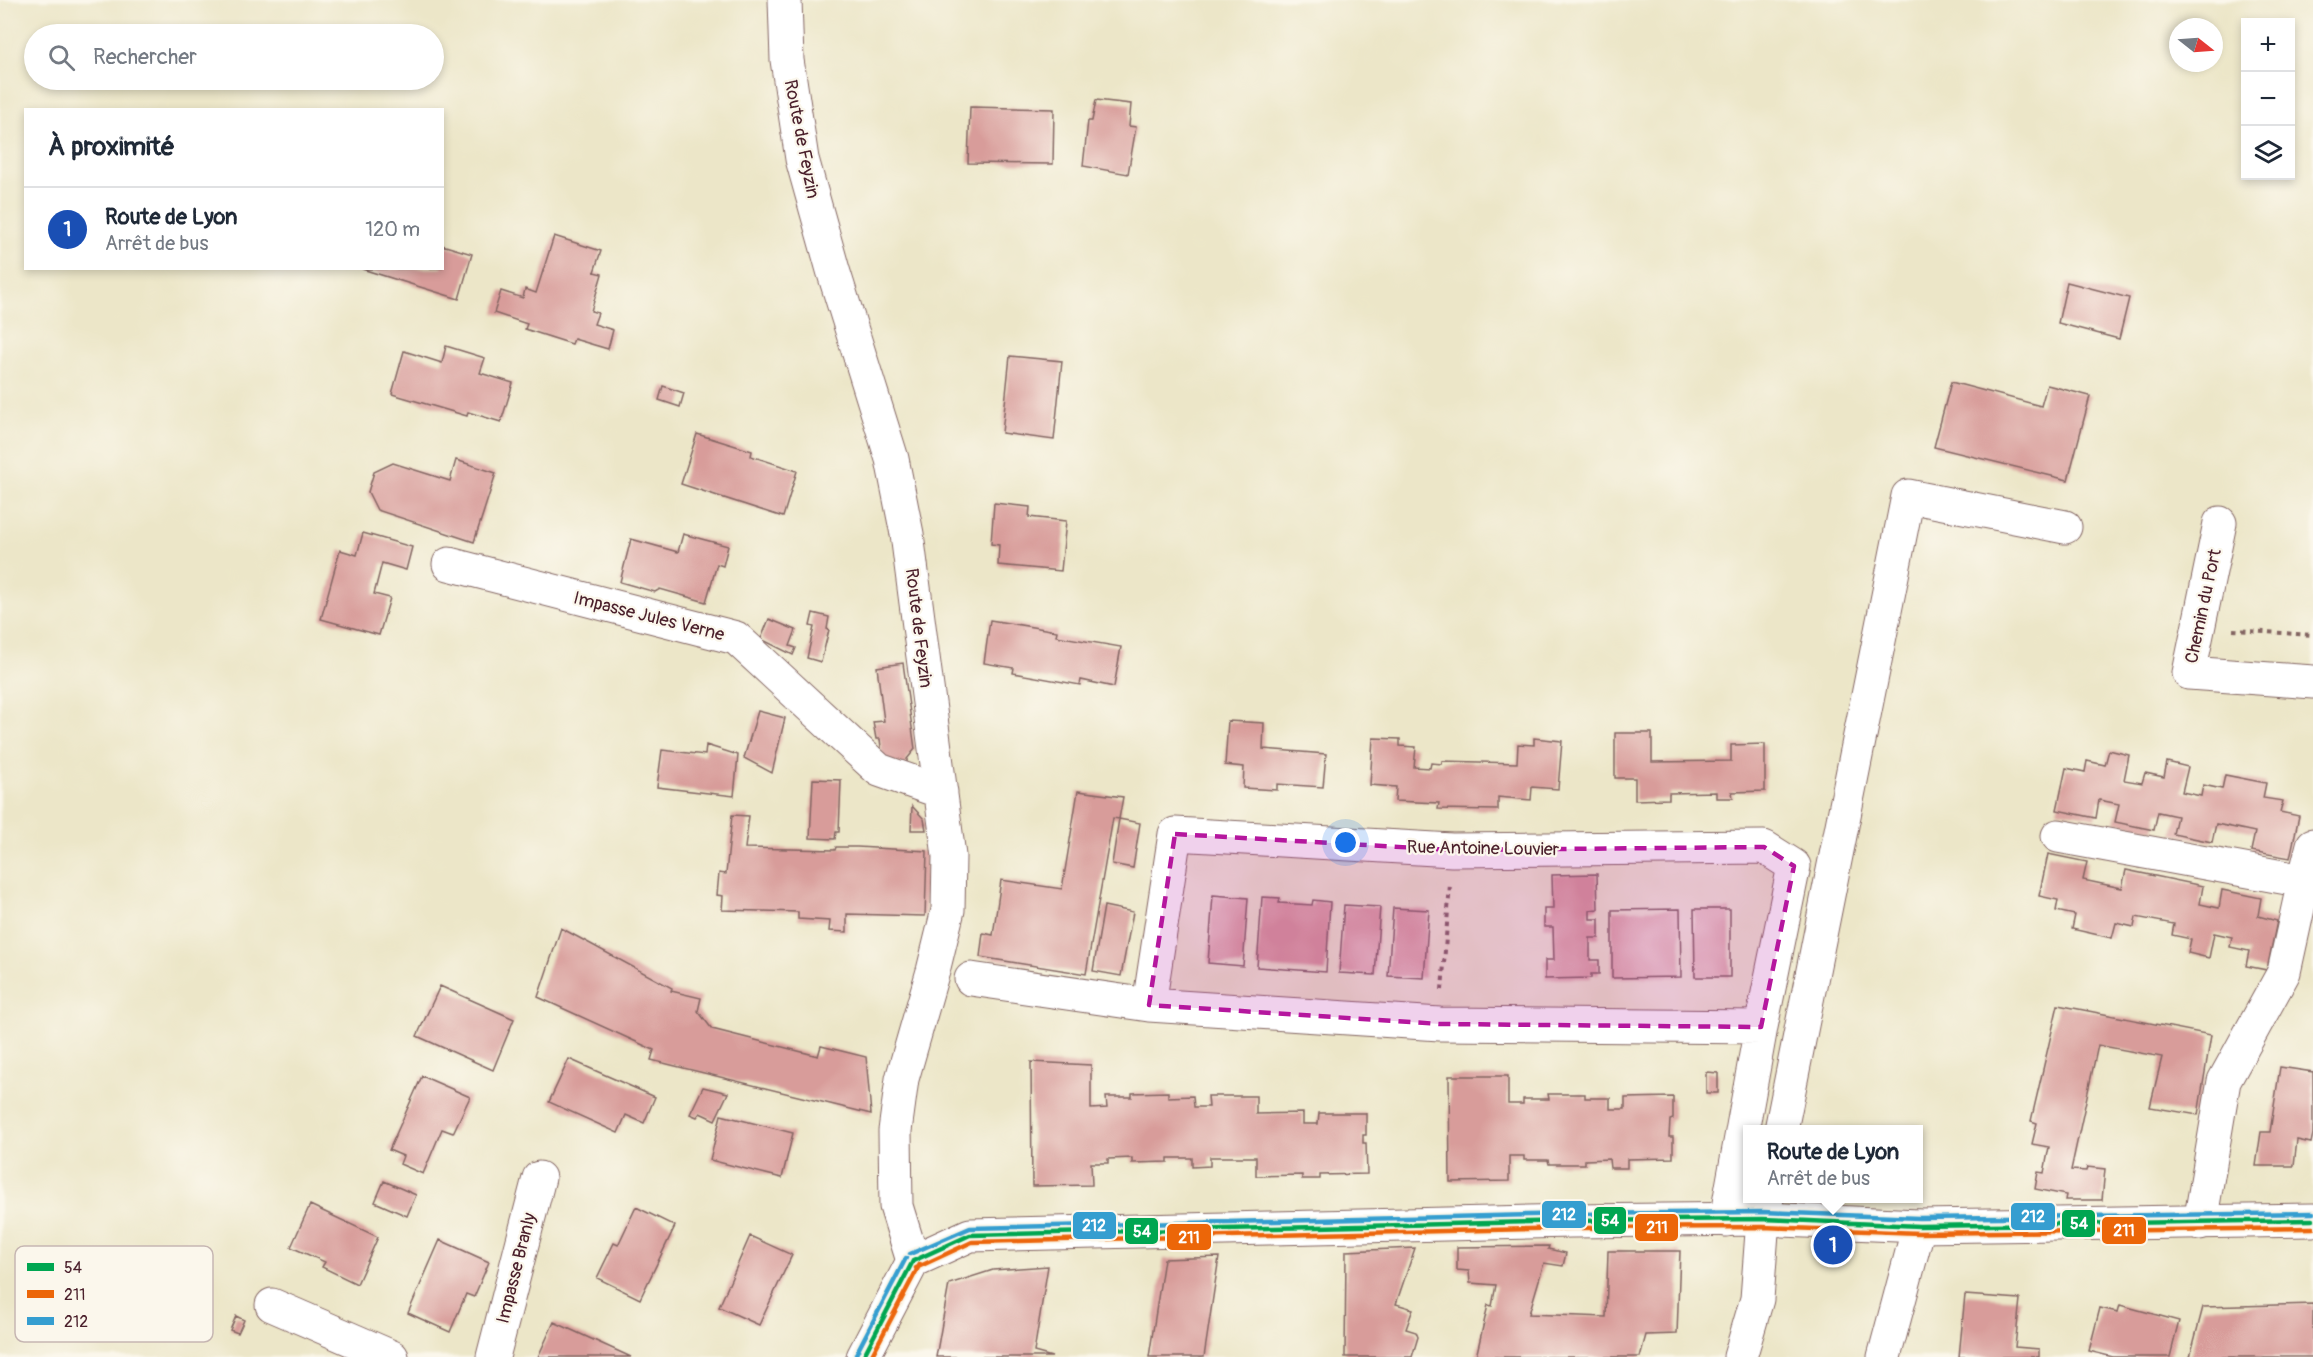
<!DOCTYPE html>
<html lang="fr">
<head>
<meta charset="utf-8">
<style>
	body { margin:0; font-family:Pangolin,sans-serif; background:#f6f6f7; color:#1f2937 }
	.controls { position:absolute; right:18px; top:18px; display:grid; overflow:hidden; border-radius:0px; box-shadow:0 3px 9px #0003 }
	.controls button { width:54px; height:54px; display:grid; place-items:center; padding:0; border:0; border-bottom:2px solid #e0e1e3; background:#fff; color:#1f2937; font:30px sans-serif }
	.compass { position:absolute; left:2169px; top:18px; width:54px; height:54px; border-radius:50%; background:#fff; box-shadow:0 3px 9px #0003; rotate:107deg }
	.you { position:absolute; left:1346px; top:843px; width:21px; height:21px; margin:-15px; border:4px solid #fff; border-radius:50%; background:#1a73e8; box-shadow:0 0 0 9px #1a73e833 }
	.badge { display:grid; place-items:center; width:39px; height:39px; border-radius:50%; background:#2563eb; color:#fff; font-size:20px; font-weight:700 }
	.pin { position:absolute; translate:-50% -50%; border:3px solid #fff; box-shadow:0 2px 6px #0006 }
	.popup { position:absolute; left:1743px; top:1125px; width:180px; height:78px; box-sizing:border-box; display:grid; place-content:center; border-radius:0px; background:#fff; filter:drop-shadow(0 2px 4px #0005); font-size:20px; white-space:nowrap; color:#747a83 }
	.popup b { font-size:22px; color:#1f2937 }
	.popup::after { content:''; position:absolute; left:50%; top:100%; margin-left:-12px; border:12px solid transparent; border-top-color:#fff }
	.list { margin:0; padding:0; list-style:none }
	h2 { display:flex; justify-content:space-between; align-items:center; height:78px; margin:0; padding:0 24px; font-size:26px }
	h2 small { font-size:20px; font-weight:400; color:#747a83 }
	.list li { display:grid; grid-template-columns:39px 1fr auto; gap:18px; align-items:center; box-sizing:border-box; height:84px; padding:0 24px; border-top:2px solid #e0e1e3 }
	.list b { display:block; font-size:22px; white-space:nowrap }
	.list p { margin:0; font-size:20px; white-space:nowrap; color:#747a83 }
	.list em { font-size:20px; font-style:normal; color:#747a83 }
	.icon { flex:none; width:33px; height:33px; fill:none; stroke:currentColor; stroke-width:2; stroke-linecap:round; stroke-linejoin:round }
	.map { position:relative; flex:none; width:2313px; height:1357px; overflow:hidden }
	.search { position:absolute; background:#fff; box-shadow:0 3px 9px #0003; left:24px; top:24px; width:420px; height:66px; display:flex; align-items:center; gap:15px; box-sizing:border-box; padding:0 21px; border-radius:33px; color:#747a83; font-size:22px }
	.panel { position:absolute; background:#fff; box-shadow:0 3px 9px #0003; left:24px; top:108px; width:420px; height:162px; border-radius:0px }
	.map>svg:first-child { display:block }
	.building { fill:#d89c9a }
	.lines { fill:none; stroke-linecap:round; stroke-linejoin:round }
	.minor-casing { stroke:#836562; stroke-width:35 }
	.tertiary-casing { stroke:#836562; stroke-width:35 }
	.path { stroke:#836562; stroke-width:4; stroke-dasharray:4.5 4.5; stroke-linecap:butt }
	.minor { stroke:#fff; stroke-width:33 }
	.tertiary { stroke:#fff; stroke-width:33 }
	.bus-1-casing { stroke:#fbf7ec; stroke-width:9 }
	.bus-2-casing { stroke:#fbf7ec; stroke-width:9 }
	.bus-3-casing { stroke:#fbf7ec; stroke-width:9 }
	.bus-1 { stroke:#00a651; stroke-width:4.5 }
	.bus-2 { stroke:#ec6608; stroke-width:4.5 }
	.bus-3 { stroke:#359ed0; stroke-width:4.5 }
	.marked { fill:#b5179e; fill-opacity:0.2; stroke:#b5179e; stroke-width:4.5; stroke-dasharray:12 8; stroke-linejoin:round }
	.labels { text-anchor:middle; stroke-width:4.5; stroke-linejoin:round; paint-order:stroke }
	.street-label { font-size:18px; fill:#4a1f2b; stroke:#fbf7ec }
	.key { fill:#fbf7ec; stroke:#c6b6b2; stroke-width:1.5 }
	.key-label { font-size:16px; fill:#4a1f2b }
	.line-badge { stroke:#fbf7ec; stroke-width:2 }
	.badge-label { font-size:16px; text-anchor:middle; font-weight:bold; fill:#fff }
</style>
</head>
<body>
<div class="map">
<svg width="2313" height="1357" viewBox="0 0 2313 1357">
	<rect width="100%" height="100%" fill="#fbf7ec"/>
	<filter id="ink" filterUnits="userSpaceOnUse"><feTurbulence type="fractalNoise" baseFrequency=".0167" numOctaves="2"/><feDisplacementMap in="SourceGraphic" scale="12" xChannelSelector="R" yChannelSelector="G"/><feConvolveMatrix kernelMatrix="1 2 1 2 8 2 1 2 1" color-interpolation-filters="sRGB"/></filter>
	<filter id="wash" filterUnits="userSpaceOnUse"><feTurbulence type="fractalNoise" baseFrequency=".008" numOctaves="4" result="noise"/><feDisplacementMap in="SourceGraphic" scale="24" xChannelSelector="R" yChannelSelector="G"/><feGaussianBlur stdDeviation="1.35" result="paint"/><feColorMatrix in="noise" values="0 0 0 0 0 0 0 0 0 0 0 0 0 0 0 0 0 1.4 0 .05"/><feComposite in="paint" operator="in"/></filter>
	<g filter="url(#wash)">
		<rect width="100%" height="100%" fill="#ece6c8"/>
		<g id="blocks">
			<!-- building -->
			<path class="building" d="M1096,100L1131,104L1129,126L1136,127L1128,174L1083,166L1088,121H1092Z
				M970,107L1054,109L1053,164L968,163Z
				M554,236L601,251L594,272L602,274L591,311L598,313L594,324L613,330L608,349L574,339L572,344L525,329L527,324L494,313L501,291L523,298L525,289L536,293Z
				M442,245L472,254L459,299L362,269L442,268Z
				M2067,282L2129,298L2119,339L2058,323Z
				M446,346L485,358L480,373L513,383L501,422L468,412L467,416L392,394L404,351L442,363Z
				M1010,356L1062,361L1054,440L1002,433Z
				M1951,382L2041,406L2047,385L2090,396L2068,480L1934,447Z
				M663,386L684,393L680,407L659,400Z
				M697,434L752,451L751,456L797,471L783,517L681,484Z
				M456,460L496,473L474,542L377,510L368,492L374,472L393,463L450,481Z
				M994,503L1030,507L1029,517L1066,521L1061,571L998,565L999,545L991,544Z
				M363,533L412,547L406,570L382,563L374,594L390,598L379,635L321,619L340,550L357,555Z
				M683,534L728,546L723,566L717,564L706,602L660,589L655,592L620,582L631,539L678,552Z
				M813,613L829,617L827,629L829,630L821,662L807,658L814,627L810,626Z
				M769,619L796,630L790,646L796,648L793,655L761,639Z
				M990,620L1057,631L1056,636L1121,647L1114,687L1081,680L1080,685L1013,673L1014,668L984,663Z
				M903,663L915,749L907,759V766L883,763L880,739H876L873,722L884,721L877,667Z
				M758,711L785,718L772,773L744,758Z
				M1228,721L1264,723L1263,749L1326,754L1323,787L1277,784V790L1243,788L1244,767L1225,765Z
				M1615,733H1652V762L1731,761V745L1765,744V791L1732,792L1733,798H1716V792L1669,793V799L1635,800V778H1615Z
				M1373,738L1400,739V746L1416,747L1414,767L1430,768L1431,763L1442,764V761L1517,763L1518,744L1534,745V738L1562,741L1558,789L1532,787L1531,800L1498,797V810L1438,809L1439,803L1395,801L1396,787L1370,785Z
				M706,745L738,755L734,796L657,787L662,750L705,755Z
				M2109,750L2129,755L2124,780L2142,783L2145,773L2164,777L2167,762L2188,767L2182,792L2201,796L2203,785L2222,789L2225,775L2266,783L2263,798L2283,801L2280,812L2299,816L2290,858L2251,851L2255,832L2236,828L2216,824L2212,842L2173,834L2177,816L2158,812L2154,830L2115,822L2119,804L2099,800L2096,818L2057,810L2066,768L2085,772L2087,761L2105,765Z
				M813,779L841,780L839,832H836L835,839L810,838Z
				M1078,791L1123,797L1119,819L1113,818L1086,974L980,957L983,933L993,935L1001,880L1062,889Z
				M912,806L924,819L926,830H911Z
				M732,815L749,816L745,848L835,850L836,847H857L927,851L925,916L847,914V932L829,931L830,921L798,919V912L722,910L723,896L717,895L719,873L726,874Z
				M1119,819L1140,823L1133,868L1112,864Z
				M2048,854L2087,862L2083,880L2102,884L2122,888L2126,870L2203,886L2200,904L2219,908L2222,890L2261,898L2258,916L2277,921L2267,970L2246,966L2249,951L2230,947L2232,937L2214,933L2209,958L2188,953L2191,939L2172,935L2174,924L2136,917L2134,927L2116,923L2112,938L2072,929L2075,915L2056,911L2058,900L2039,896Z
				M1597,874L1598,909L1590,910V919H1599V938H1590V960H1599V974H1591V978L1545,979V960H1554L1553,927H1544V909H1553L1552,875Z
				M1213,895L1248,898L1243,966L1208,963Z
				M1262,897L1280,898L1279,903L1312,905L1313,900L1330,902L1326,972L1257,967Z
				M1344,905L1380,907L1375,975L1339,973Z
				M1104,906L1133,912L1121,976L1093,971Z
				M1393,908L1429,910L1424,978L1388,976Z
				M1680,909L1681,977L1612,978V910Z
				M1694,909H1730V977H1695Z
				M561,928L672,988L671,991L701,998L698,1011L712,1029L818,1056L821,1046L866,1057L871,1114L651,1060L654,1050L538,997Z
				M440,986L514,1019L493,1070L417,1036Z
				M2058,1005L2211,1035L2198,1115L2150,1107L2162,1057L2098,1045L2071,1170L2086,1171L2087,1167L2105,1169L2102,1200H2065L2066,1195L2035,1189L2038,1172L2044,1173L2049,1147L2032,1144L2037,1123L2031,1121Z
				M569,1059L655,1097L644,1123L626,1115L618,1133L549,1102Z
				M1031,1062L1091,1065V1109L1107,1108L1106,1097H1132V1093L1168,1092V1097L1193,1096L1194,1107H1209L1208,1096H1256V1114L1303,1113V1124H1318L1319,1113H1366V1135H1363V1143H1366L1367,1174L1320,1175V1179H1302V1175L1256,1176V1157H1210V1166L1192,1167V1158H1168V1162L1132,1163V1158L1108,1159V1163H1091L1092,1185L1032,1186Z
				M2280,1067L2313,1072V1134L2311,1143L2297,1140L2294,1166H2256L2261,1132H2270Z
				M1706,1072L1718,1073V1093H1706Z
				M422,1076L470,1097L453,1133L442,1129L423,1174L400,1164L403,1156L389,1150Z
				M1449,1076H1508V1104H1523V1099H1549L1548,1094H1585V1098H1610V1109H1625V1098L1673,1097V1119L1670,1120L1669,1137H1673V1158L1627,1159V1168H1610L1609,1159L1585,1160V1164H1549L1548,1160H1524V1156H1509V1181L1450,1182Z
				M703,1087L728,1093L715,1120L700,1113L697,1117L690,1114Z
				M721,1115L793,1133L782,1178L710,1160Z
				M384,1181L416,1195L407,1216L375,1202Z
				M310,1205L378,1237L357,1284L322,1267L325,1262L291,1247Z
				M636,1207L675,1226L640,1299L597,1278L614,1243L618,1245Z
				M750,1236L792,1255L759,1325L719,1307Z
				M440,1240L489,1262L474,1297L466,1294L450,1332L408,1313Z
				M1549,1246L1548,1249L1566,1253L1563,1266L1544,1263L1529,1314L1606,1317L1608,1251H1680L1677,1334L1646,1335L1640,1357H1476L1488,1305L1492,1306L1496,1285L1470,1283L1469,1271L1457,1270V1247Z
				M1415,1248L1396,1304L1413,1309L1406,1329L1416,1332L1418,1337L1412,1357H1345L1346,1251Z
				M1219,1257L1204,1357H1149L1164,1259Z
				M1048,1266L1034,1352L1052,1357H936L949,1284L993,1270Z
				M1965,1295L2020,1299L2015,1347L2039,1349V1357H1959Z
				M2313,1304V1357H2190L2203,1307Z
				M2120,1305L2179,1321L2170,1357H2113L2089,1351L2100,1308L2118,1312Z
				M236,1316L244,1320L238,1333L230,1330Z
				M554,1322L631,1357H538Z"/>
		</g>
	</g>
	<g filter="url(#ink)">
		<use href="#blocks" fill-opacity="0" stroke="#836562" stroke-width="1.5"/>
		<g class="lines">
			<defs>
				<path id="minor" d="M785,0L787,60L802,159L833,270L892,459L907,534L949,856L948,910L933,971L902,1079L895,1131L896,1206L913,1261
					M2220,523L2189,673L2313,682
					M449,564L736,638L879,770L941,792
					M2058,836L2304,881L2284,972L2224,1081L2200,1223
					M2304,881L2313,845
					M971,979L1149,1005L1440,1024L1761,1027
					M1149,1005L1175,834L1452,850L1764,847L1794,866L1761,1027L1726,1220
					M1781,1130L1908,496L2065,527
					M272,1305L392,1357
					M493,1357L539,1178
					M1740,1357L1757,1299L1763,1219L1767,1198
					M1884,1357L1919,1226"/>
				<path id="tertiary" d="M863,1357L913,1261L970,1235L1571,1221L1763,1219L1919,1226L2313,1220"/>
			</defs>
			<!-- minor casing -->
			<use href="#minor" class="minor-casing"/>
			<!-- tertiary casing -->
			<use href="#tertiary" class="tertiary-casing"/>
			<!-- path -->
			<path class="path" d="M2233,630L2313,635
				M1442,990L1450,884"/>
			<!-- minor -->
			<use href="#minor" class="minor"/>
			<!-- tertiary -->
			<use href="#tertiary" class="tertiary"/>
			<defs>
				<path id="bus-1" d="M913,1261L970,1235L1571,1221L1763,1219L1919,1226L2313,1220
					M863,1357L913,1261"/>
				<path id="bus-2" d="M916,1268L972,1242L1571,1228L1763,1227L1919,1233L2313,1228
					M871,1357L920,1264"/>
				<path id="bus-3" d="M910,1254L970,1228L1571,1214L1763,1212L1919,1218L2313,1213
					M856,1354L906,1258"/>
			</defs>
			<!-- bus-1 casing -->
			<use href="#bus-1" class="bus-1-casing"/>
			<!-- bus-2 casing -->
			<use href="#bus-2" class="bus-2-casing"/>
			<!-- bus-3 casing -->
			<use href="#bus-3" class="bus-3-casing"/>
			<!-- bus-1 -->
			<use href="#bus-1" class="bus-1"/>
			<!-- bus-2 -->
			<use href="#bus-2" class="bus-2"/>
			<!-- bus-3 -->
			<use href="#bus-3" class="bus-3"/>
		</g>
	</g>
	<!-- marked area -->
	<path class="marked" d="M1175,834L1452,850L1764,847L1794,866L1761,1027L1440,1024L1149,1005Z"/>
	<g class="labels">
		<!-- street labels -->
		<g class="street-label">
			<text transform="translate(802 139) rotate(79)" y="6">Route de Feyzin</text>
			<text transform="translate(2203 606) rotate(-78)" y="6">Chemin du Port</text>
			<text transform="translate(649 616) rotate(14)" y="6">Impasse Jules Verne</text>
			<text transform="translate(919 628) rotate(83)" y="6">Route de Feyzin</text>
			<text transform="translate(1483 848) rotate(1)" y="6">Rue Antoine Louvier</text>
			<text transform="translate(516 1268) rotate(-76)" y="6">Impasse Branly</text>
		</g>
	</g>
	<!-- legend -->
	<rect x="15" y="1246" width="198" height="96" rx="9" class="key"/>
	<rect x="27" y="1263" width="27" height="8" fill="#00a651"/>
	<rect x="27" y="1290" width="27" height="8" fill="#ec6608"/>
	<rect x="27" y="1317" width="27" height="8" fill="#359ed0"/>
	<g class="key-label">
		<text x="64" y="1273">54</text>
		<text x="64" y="1300">211</text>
		<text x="64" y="1327">212</text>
	</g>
	<g class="line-badge">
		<rect x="1541" y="1200" width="46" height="29" rx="6" fill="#359ed0"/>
		<rect x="2010" y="1202" width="46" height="29" rx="6" fill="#359ed0"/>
		<rect x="1593" y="1206" width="34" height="29" rx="6" fill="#00a651"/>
		<rect x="2061" y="1209" width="35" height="29" rx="6" fill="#00a651"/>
		<rect x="1072" y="1211" width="45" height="29" rx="6" fill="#359ed0"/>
		<rect x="1634" y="1213" width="45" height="29" rx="6" fill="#ec6608"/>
		<rect x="2101" y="1216" width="46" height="29" rx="6" fill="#ec6608"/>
		<rect x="1124" y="1217" width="35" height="28" rx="6" fill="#00a651"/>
		<rect x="1166" y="1223" width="46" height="28" rx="6" fill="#ec6608"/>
	</g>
	<g class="badge-label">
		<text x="1564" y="1220">212</text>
		<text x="2033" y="1222">212</text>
		<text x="1610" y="1226">54</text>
		<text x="2079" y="1229">54</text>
		<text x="1094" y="1231">212</text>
		<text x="1657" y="1233">211</text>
		<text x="2124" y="1236">211</text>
		<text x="1142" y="1237">54</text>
		<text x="1189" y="1243">211</text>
	</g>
</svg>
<div class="controls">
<button>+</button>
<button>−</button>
<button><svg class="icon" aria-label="layers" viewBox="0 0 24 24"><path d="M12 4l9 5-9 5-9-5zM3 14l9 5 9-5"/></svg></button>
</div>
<svg class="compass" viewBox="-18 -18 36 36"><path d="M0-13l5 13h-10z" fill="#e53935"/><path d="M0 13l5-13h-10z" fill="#747a83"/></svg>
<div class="you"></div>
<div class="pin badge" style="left:1833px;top:1245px;background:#1a4fb4">1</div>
<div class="popup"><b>Route de Lyon</b>Arrêt de bus</div>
<div class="search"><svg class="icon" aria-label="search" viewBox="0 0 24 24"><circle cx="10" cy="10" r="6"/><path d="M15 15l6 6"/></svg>Rechercher</div>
<section class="panel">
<h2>À proximité<small></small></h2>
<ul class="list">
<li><span class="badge" style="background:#1a4fb4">1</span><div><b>Route de Lyon</b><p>Arrêt de bus</p></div><em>120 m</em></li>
</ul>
</section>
</div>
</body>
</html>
